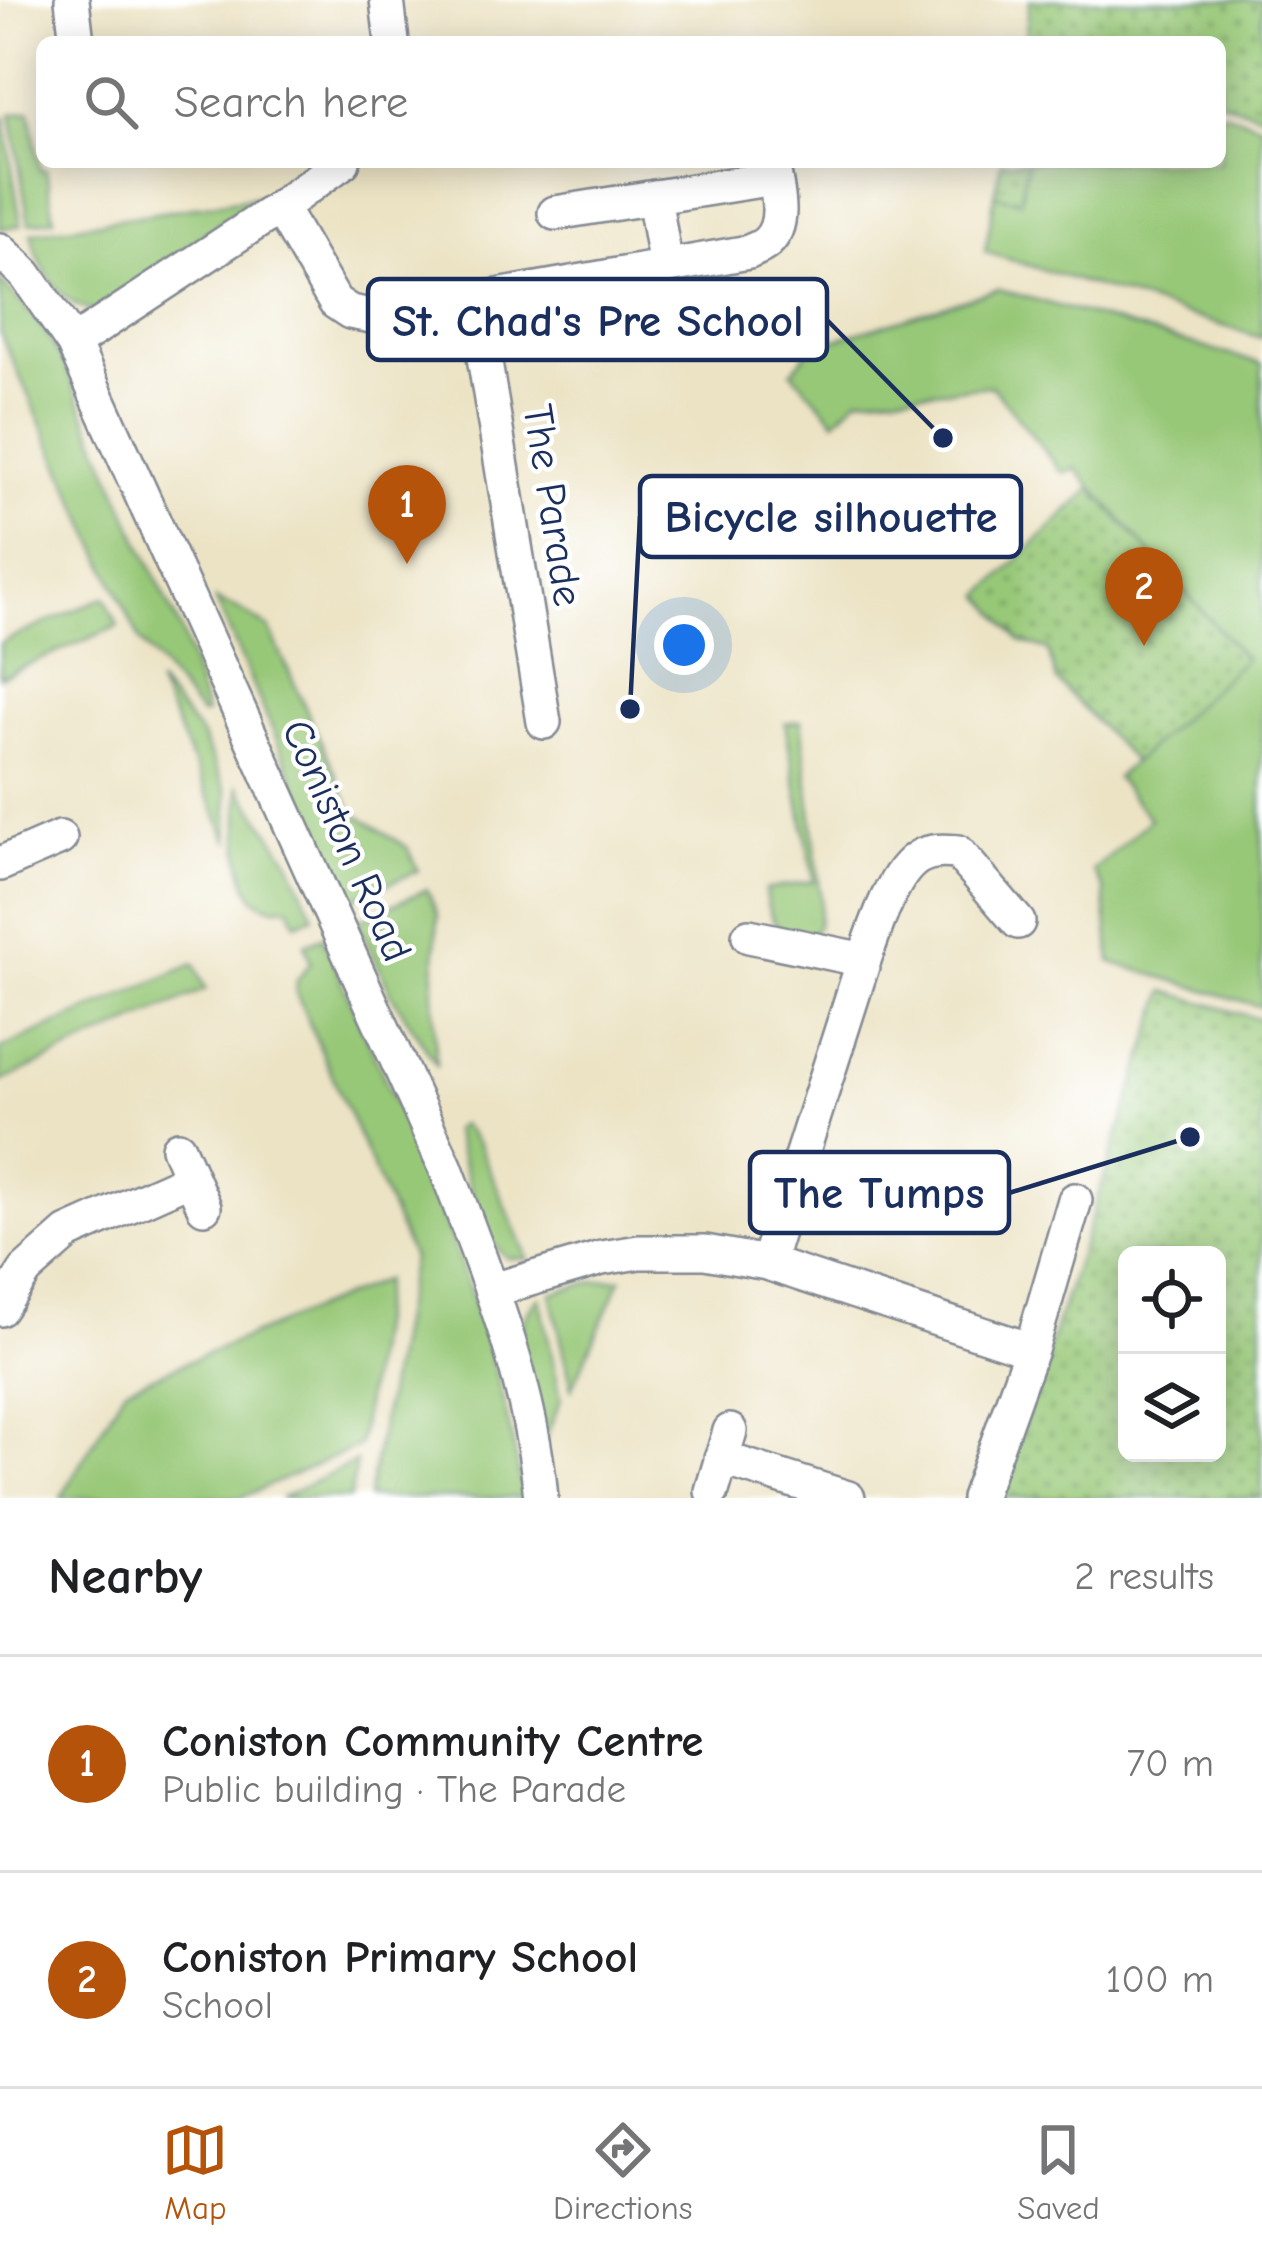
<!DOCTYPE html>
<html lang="en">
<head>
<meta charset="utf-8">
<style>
	body { margin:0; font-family:"Comic Neue",sans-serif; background:#f6f6f6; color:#202124 }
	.controls { position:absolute; right:36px; bottom:36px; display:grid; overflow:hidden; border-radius:18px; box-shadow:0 6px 30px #0003 }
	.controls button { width:108px; height:108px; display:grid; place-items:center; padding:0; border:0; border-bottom:3px solid #e0e0e0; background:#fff; color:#202124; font:60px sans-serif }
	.you { position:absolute; left:684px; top:645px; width:42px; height:42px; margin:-30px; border:9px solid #fff; border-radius:50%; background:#1a73e8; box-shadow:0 0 0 18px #1a73e833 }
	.badge { display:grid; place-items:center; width:78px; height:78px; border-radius:50%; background:#b45309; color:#fff; font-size:39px; font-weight:700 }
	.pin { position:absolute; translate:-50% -99px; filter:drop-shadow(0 3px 6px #0008) }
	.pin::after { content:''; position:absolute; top:63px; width:42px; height:36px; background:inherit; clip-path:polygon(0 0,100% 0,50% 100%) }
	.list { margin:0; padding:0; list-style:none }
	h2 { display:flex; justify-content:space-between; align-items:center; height:156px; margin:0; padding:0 48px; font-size:51px }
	h2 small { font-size:39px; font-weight:400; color:#757577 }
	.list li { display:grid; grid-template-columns:78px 1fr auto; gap:36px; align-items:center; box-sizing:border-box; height:216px; padding:0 48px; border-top:3px solid #e0e0e0 }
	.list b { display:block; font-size:45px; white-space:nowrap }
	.list p { margin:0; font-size:39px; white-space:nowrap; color:#757577 }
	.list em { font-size:39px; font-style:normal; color:#757577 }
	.icon { flex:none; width:66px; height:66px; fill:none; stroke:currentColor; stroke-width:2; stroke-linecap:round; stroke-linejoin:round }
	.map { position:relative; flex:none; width:1262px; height:1498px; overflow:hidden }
	.search { position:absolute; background:#fff; box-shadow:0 6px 30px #0003; left:36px; right:36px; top:36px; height:132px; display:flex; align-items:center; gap:30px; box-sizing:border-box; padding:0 42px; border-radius:18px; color:#757577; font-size:45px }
	.sheet { height:588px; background:#fff }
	nav { display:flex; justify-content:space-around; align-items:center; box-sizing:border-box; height:168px; border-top:3px solid #e0e0e0; background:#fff; font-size:33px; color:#757577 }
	nav a { display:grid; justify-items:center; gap:6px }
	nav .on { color:#b45309 }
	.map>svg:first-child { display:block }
	.grass { fill:#97c877; stroke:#597c6a; stroke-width:3 }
	.park { fill:url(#park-dots); stroke:#597c6a; stroke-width:3; fill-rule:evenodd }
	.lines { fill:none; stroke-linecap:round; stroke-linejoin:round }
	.minor-casing { stroke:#848991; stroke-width:38 }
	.minor { stroke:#fff; stroke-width:33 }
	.labels { text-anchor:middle; stroke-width:9; stroke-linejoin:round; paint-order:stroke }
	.street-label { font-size:42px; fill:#1b2f5e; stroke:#fff }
	.leader { fill:none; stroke:#1b2f5e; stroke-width:4.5 }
	.callout-dot { fill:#1b2f5e; stroke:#fff; stroke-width:4.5 }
	.callout { fill:#fff; stroke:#1b2f5e; stroke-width:4.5 }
	.callout-label { font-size:45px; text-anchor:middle; font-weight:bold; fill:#1b2f5e }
</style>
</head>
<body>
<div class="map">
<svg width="1262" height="1498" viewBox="0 0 1262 1498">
	<defs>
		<pattern id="park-dots" width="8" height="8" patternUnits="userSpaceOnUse" patternTransform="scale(3)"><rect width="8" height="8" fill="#97c877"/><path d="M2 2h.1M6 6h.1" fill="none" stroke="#7aa365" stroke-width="1.8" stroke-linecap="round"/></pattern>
	</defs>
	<rect width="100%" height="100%" fill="#fff"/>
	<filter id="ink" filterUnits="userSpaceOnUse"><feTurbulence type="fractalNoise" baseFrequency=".00833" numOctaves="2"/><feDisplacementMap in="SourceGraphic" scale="24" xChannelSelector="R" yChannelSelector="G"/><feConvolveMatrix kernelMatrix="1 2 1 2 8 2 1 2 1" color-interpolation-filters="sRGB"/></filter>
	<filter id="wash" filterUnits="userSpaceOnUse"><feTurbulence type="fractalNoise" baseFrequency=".004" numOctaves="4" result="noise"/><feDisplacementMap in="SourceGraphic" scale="48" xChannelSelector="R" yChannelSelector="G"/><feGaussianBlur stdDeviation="2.7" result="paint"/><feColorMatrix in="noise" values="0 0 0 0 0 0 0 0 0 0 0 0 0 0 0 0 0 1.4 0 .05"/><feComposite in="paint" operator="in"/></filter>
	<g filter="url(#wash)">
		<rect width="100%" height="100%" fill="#ece3c4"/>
		<!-- grass -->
		<path class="grass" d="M30,111L40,170H46L54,219L29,223L11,114Z
			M1220,111L1262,125V338L985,252L995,195L1020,200L1027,162H1220Z
			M4,117L21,225L0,229V118Z
			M257,197L97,312C61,308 38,266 31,233Z
			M0,280L41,326L65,366L133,528L182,633L206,713L201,715L140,641L0,333Z
			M998,289L1262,364V1007L1111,962L1104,890L1093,871L1150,819L1116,778L1244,659L1076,469L1062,472L992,386L859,397L835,420L792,372L811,347Z
			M105,597L118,626L0,677V643Z
			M216,600L240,610L269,628L353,812L408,848L418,871L347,901Z
			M157,683L201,735L227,792L229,842Z
			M801,721L821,900L818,925L812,935C778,935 769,925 765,890L814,881L785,723Z
			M239,787L290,862L314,916L296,923L289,907C282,906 276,908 269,906C231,897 240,816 239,787Z
			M427,889L438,916L433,990L436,1064L392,995L357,921Z
			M323,937C400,1119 493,1301 523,1498H368L412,1258L296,993L297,980L311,962L305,944Z
			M194,964L206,989L0,1082V1049Z
			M461,1124L479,1145L528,1259L507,1258L485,1236L453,1130Z
			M621,1279L572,1388L551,1293L595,1281Z
			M384,1280L359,1446L240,1498H61L125,1388Z
			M540,1297L561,1399L544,1442L520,1339C521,1320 527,1310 540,1297Z
			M356,1462L350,1498H280Z"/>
		<!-- park -->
		<path class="park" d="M1030,0H1262V115L1220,101V42H1038L1025,38Z
			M1001,162H1027L1020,201L995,195Z
			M1092,488L1245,659L1134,762L1057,681L1048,650L1020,641L982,595Z
			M1165,991L1262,1020V1498H1000ZM1127,1255H1217V1453H1127Z"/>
	</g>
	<g filter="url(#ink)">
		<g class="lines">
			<defs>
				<path id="minor" d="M72,0L77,42
					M387,0L392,42
					M654,197L666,267
					M280,207L335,302L350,312L377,317L749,252C755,249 762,247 767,242C788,223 776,186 772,162
					M555,213L774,178
					M0,250L26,275L73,343L445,1166C486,1273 531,1383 541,1498
					M475,302L544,722
					M73,343L280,207L343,162
					M0,864L60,838
					M749,936L864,960
					M178,1148L204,1207
					M767,1263L864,960C874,932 892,872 919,857C931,850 944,851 958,852L1018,922
					M493,1290L602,1258L639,1252H705L767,1263L1031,1350
					M0,1309L26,1270L68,1233L191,1178
					M721,1458L848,1498
					M712,1491L730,1431
					M978,1498L1031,1350L1075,1200"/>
			</defs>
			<!-- minor casing -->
			<use href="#minor" class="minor-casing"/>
			<!-- minor -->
			<use href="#minor" class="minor"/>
		</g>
	</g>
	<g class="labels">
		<!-- street labels -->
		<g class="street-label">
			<text transform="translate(554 505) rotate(81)" y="15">The Parade</text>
			<text transform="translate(348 840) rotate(66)" y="15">Coniston Road</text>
		</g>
	</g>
	<!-- callouts -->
	<path class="leader" d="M943 438L827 320M630 709L640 516M1190 1137L1009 1193"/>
	<g class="callout-dot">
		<circle cx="943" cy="438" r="12"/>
		<circle cx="630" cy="709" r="12"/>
		<circle cx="1190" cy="1137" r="12"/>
	</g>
	<g class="callout">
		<rect x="368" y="279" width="459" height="81" rx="12"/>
		<rect x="640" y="476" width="381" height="81" rx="12"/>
		<rect x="750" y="1152" width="259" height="81" rx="12"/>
	</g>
	<g class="callout-label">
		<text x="598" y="336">St. Chad's Pre School</text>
		<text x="831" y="532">Bicycle silhouette</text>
		<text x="879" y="1208">The Tumps</text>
	</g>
</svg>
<div class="controls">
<button><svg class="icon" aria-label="locate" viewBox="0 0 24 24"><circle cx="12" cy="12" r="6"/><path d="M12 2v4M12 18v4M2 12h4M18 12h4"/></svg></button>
<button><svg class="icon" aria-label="layers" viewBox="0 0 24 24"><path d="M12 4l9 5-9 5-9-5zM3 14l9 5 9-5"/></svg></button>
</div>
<div class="you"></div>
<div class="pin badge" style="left:407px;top:564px">1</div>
<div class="pin badge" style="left:1144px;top:646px">2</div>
<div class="search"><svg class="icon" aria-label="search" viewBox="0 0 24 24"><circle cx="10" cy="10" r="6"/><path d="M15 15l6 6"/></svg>Search here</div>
</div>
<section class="sheet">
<h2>Nearby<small>2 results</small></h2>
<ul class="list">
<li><span class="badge">1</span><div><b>Coniston Community Centre</b><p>Public building · The Parade</p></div><em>70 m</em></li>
<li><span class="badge">2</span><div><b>Coniston Primary School</b><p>School</p></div><em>100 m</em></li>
</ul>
</section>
<nav>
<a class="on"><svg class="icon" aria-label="map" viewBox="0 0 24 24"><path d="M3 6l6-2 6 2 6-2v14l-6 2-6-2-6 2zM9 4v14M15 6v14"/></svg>Map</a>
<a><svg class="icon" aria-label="directions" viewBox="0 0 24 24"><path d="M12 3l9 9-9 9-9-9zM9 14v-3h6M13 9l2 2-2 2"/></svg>Directions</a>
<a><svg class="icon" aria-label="saved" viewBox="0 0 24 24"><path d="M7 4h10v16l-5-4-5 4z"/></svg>Saved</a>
</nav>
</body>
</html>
